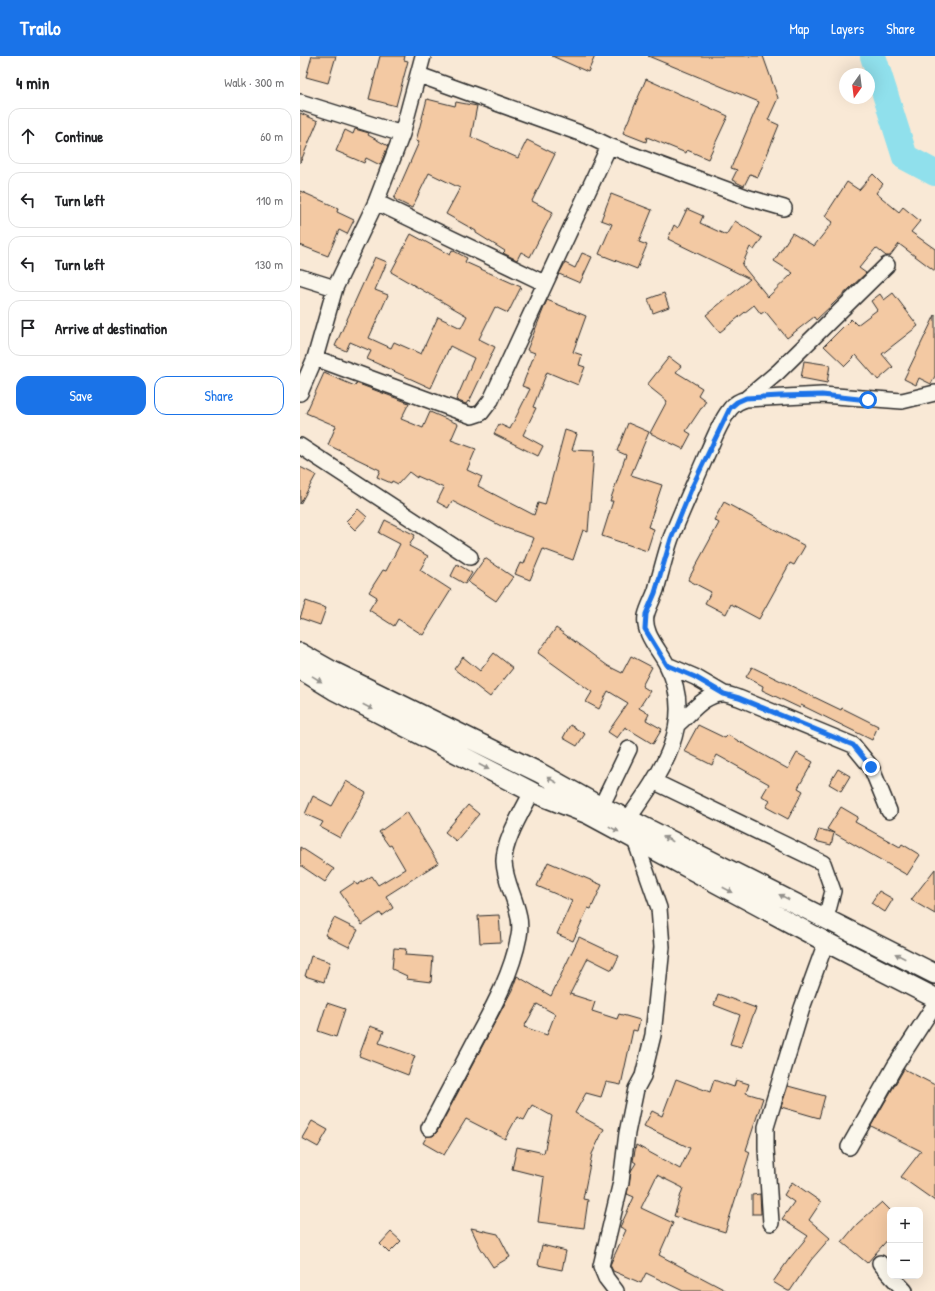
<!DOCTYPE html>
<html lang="en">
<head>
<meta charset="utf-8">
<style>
	body { margin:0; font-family:"Patrick Hand",sans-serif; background:#f6f6f6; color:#202124 }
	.controls { position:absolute; right:12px; bottom:12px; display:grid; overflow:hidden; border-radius:8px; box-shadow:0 4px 16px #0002 }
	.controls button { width:36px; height:36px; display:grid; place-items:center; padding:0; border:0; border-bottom:1px solid #e0e0e0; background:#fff; color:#202124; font:20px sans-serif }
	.compass { position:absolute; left:539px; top:12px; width:36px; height:36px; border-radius:50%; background:#fff; box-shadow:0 4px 16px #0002; rotate:194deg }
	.stop { position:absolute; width:12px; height:12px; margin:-9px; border:3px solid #1a73e8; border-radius:50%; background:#fff }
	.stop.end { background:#1a73e8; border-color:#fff; box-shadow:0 1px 4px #0008 }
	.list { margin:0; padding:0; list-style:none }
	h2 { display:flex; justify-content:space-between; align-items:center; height:52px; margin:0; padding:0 16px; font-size:17px }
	h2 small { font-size:13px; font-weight:400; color:#757577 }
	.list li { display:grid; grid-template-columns:26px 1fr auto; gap:12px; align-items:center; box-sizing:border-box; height:56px; margin:0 8px 8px; padding:0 8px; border:1px solid #e0e0e0; border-radius:12px }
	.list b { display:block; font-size:15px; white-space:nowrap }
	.list em { font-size:13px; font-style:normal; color:#757577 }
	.actions { display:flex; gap:8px; padding:12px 16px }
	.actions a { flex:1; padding:9px 0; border:1px solid #1a73e8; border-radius:12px; text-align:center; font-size:14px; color:#1a73e8 }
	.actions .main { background:#1a73e8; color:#fff }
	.icon { flex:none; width:22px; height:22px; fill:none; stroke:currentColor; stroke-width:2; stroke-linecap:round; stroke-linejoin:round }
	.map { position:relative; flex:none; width:635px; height:1235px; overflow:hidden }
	header { display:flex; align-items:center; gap:24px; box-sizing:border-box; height:56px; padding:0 20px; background:#1a73e8; color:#fff }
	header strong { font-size:19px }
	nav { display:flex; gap:22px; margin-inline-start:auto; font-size:14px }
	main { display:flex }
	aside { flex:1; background:#fff }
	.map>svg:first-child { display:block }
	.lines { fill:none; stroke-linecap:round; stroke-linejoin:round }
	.river { stroke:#90e0ec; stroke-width:26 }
	.building { fill:#f3c9a3; stroke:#2b2b2b; fill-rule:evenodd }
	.minor-casing { stroke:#2b2b2b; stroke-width:18 }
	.major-casing { stroke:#2b2b2b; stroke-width:22 }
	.minor { stroke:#fbf7ec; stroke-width:15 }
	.major { stroke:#fbf7ec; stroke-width:19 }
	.oneway { fill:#93918c }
	.route { stroke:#1a73e8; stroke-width:5 }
</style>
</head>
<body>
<header>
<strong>Trailo</strong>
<nav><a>Map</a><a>Layers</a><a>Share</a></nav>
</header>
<main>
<aside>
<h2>4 min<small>Walk · 300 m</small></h2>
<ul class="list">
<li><svg class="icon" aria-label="ahead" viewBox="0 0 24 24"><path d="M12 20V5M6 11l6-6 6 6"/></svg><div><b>Continue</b></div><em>60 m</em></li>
<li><svg class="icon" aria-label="left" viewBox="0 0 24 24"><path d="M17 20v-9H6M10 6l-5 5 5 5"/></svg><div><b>Turn left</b></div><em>110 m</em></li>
<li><svg class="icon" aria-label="left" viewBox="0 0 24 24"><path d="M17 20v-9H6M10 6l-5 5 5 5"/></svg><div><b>Turn left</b></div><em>130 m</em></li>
<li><svg class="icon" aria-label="arrive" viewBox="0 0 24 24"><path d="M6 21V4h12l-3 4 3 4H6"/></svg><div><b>Arrive at destination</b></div></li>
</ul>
<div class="actions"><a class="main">Save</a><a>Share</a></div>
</aside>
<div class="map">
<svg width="635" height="1235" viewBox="0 0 635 1235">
	<rect width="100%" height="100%" fill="#f9e9d6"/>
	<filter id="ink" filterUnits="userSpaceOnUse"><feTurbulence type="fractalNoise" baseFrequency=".025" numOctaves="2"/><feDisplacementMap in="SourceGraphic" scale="8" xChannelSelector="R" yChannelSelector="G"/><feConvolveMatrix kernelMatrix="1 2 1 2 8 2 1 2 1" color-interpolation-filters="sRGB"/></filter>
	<g filter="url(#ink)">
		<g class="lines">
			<!-- river -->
			<path class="river" d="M573,0L605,101L635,117"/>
		</g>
		<!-- building -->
		<path class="building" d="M12,0H36L28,27L6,21Z
			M80,0H105L104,4L108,5L96,50L69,43Z
			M252,0H295L288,16Z
			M348,0H463L478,42L468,64L479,69L458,121L450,118L444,130L432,124L437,114L431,112L459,46Z
			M346,23L428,60L408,103L387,94L386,97L347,81L346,86L323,77Z
			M127,43L155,50L156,46L177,50L171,81L218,102L227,84L255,98L232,145L253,156L230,201L221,196L217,204L203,197L205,195L176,177V175L146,158L160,132L129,117L112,152L94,143L119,86L116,85Z
			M0,57L18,65L0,107Z
			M55,73L69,77L68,79L88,90L80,109L66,102L64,107L36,95L45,74L53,78Z
			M573,118L583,128L576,137L599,156L603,151L620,165L611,176L635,193V215L599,188L590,200H586L576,192L559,212L566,217L516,264L514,261L487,282L465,255L461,258L454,249L420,276L406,259L450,223L368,183L374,169L378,172L387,153L403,160L400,167L426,179L435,165L462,182L454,194L450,191L442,209L468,241L493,217L474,205L492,177L514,190L533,166L525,160L547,126L559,134Z
			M0,135L38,152L37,156L54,164L47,178L39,174L28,200L0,189Z
			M311,138L352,154L339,186L347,189L337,213L299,198L312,168L301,164Z
			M111,178L150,199L152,194L167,202L165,206L221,231L208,257L195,251L179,283L195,291L169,346L168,345L166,348L156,344L174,302L150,290L131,332L67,303L71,295L50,286L46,295L35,290L75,201L87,206L75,234L88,239L69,282L91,292L94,286L121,298L138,261L161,272L167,260L91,216Z
			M282,197L292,201L280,227L259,218L265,207L275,212Z
			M364,237L369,251L353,257L348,243Z
			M593,237L618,270L582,298L593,311L578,324L556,299L545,310L524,290L551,263L557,269L577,254L571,245L580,238L584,244Z
			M247,244L286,260L273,296L282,299L279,309L285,311L278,329L247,316L233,351L236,352L223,379L243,390L238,400L194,378L199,368L210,373L230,333L222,330L235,297L227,294Z
			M635,259V320L631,328L619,322L616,329L604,323Z
			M369,301L381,310L376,316L402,332L398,339L406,345L386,375L391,378L383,393L350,377L367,345L347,329Z
			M504,305L530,309L527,327L501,322Z
			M24,317L55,330L56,327L109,347L101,363L123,372L130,356L158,368L151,384L176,393L167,414L182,421L178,430L234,459L238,447L245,449L265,374L277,378L272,394L294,395L288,476L283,474L273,504L243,493L230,524L215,518L220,507L224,508L234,482L203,471L152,445L148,452L137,446L144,432L117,420V422L109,416L98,428L92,425L91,427L77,421L80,414L28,389L36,370L6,357Z
			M328,367L349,376L331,419L362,429L348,471L354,473L347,495L302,480L313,445H310L326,399L317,395Z
			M0,411L16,419L0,448Z
			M424,446L505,490L494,509L490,507L459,563L431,548L426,558L405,547L411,536L388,524L419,467L414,464Z
			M58,453L67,461L55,474L46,465Z
			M85,464L115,479L109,490L128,500L120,514L151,534L123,579L98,563L94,570L69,554L77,541L69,536L83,514L86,515L100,488L79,477Z
			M185,502L213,521L196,545L168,526Z
			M157,508L172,517L165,528L151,520Z
			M6,545L26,552L20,569L0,562Z
			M256,572L308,610L322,617L331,600L352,611L342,630L350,635L339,652L349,658L346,664L362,673L353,688L325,671L317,682L308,676L328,647L308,635L299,653L286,646L292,636L238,597Z
			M194,597L213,612L190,641L154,613L163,601L180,615Z
			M452,611L541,654L542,652L578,670L572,684L501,649L500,652L462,634L463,630L446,621Z
			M270,669L285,678L277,690L263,682Z
			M398,669L425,682L428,679L488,713L497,697L513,706L498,732L503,735L488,763L466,751L470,745L462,740L469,728L417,699L412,709L384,695Z
			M538,713L550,720L541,735L529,728Z
			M46,725L66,737L40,782L20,771L23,766L5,758L13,740L32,750Z
			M168,749L179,758L156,785L145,776Z
			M541,751L558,761L555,766L600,791L602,788L620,799L607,819L527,773Z
			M107,756L138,807L86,840L93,852L82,860L80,857L62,869L40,836L55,826L57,829L72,820L78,829L105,813L91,789L89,790L79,776Z
			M519,773L534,777L531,789L515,785Z
			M0,791L34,813L25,826L0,809Z
			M248,806L302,829L291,853L288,852L273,885L257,878L272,845L237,830Z
			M635,813V858L611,844Z
			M579,835L593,843L585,856L571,847Z
			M199,859L201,886L180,887L178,860Z
			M34,862L58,874L49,891L25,879Z
			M279,881L319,900L312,914L288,902L270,938L295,946L292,955L317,963L319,958L340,964L337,975L333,974L321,1029L306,1026L301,1041L286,1037L275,1057L304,1073L292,1098L283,1143L288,1144L284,1172L238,1166L244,1121L212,1113L217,1091L244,1097L252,1060L232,1049L224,1064L217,1061L205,1083L166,1063L144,1099L123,1087L127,1080H133L137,1076L212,934L217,920L251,940ZM237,948L255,958L247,979L224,971Z
			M94,892L106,893L105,899L133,901L131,926L106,923L107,920L92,913Z
			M11,900L30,906L24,926L5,920Z
			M418,938L456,952L441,991L430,988L440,959L414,949Z
			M27,947L45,953L36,981L18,975Z
			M70,970L84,975L79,987L115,1000L108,1019L59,1000Z
			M604,1013L635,1029V1145L601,1121L621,1095L571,1070Z
			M376,1023L410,1036L414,1024L434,1031L436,1024L449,1028L446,1037L463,1042L446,1094L450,1096L425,1176L374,1160L383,1132L357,1119L341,1152L373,1167L359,1199L427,1235H383L346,1217L341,1227L313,1215L310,1209L326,1174L320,1171L334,1141L327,1138L331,1115L336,1107L333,1105L336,1089L380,1113L390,1092L344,1070L352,1055L362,1060Z
			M488,1030L525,1040L519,1062L481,1051Z
			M12,1065L28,1074L18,1091L2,1082Z
			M492,1126L521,1146L509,1164L530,1182L511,1204L490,1235H488L473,1226L489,1203L508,1180L482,1163L494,1146L484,1139Z
			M460,1138L461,1158H452V1139Z
			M582,1146L590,1154V1181L567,1207L542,1186L557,1168Z
			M171,1172L198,1178L210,1201L193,1211L180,1191Z
			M91,1176L101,1185L89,1197L80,1188Z
			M242,1189L266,1195L262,1214L238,1209Z"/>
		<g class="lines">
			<defs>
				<path id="minor" d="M0,46L102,78
					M309,90L449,142L484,152
					M76,146L244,227
					M0,221L35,232
					M15,302L172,360L181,357L191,344L309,90L288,80L119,19
					M0,337L15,302L35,232L76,146L102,78L123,0
					M446,343L478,316L587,209
					M0,390L170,501
					M367,609L395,621L424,638
					M378,668C391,657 405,637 424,638C429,638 434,641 439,642L553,689L571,711L589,755
					M355,726L523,807L533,835L526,862
					M301,751L329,693
					M328,763C361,717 397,666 367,609C359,593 343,578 346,560C348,551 353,543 356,534C361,517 365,499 371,482C382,454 395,426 407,398C414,383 420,365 431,352C435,347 439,345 446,343L522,339L602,345L635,337
					M129,1072C145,1042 160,1013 176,983C194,950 212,917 219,880C224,854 205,831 204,806C203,786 223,754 232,736
					M549,1091L595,1010L635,948
					M471,1167L466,1093V1071L502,952L526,886
					M580,1207L590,1219
					M591,1220L605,1235
					M316,1235L306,1222L301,1210L321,1126L327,1077L336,1033L343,1020L353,979L362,891L359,852L335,784"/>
				<path id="major" d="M0,597L32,615L240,717L301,751L328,763L635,918
					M0,613L34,634L232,736L288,758L526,886L635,942"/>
			</defs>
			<!-- minor casing -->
			<use href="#minor" class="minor-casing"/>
			<!-- major casing -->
			<use href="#major" class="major-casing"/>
			<!-- minor -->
			<use href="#minor" class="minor"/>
			<!-- major -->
			<use href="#major" class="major"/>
		</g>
		<!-- one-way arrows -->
		<defs><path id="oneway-solid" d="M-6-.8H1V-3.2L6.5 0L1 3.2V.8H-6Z"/></defs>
		<g class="oneway">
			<use href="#oneway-solid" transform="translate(17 623) rotate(32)"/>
			<use href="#oneway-solid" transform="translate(68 651) rotate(27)"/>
			<use href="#oneway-solid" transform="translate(184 711) rotate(28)"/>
			<use href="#oneway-solid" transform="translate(252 724) rotate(-150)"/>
			<use href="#oneway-solid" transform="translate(314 773) rotate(29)"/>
			<use href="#oneway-solid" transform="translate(368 783) rotate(-153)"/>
			<use href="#oneway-solid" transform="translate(428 834) rotate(28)"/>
			<use href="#oneway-solid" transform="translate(484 841) rotate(-153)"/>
			<use href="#oneway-solid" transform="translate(600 900) rotate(-153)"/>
		</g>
	</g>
	<g class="lines" filter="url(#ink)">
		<!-- route -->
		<path class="route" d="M568,344L522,339L480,340L446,342L437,346L430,352L392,431L371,483L355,537L346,558L345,573L367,609L395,621L424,638L439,642L553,689L571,711"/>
	</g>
</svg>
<div class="controls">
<button>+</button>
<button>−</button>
</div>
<svg class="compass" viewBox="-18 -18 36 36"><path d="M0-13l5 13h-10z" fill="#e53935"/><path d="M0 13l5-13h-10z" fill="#757577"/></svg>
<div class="stop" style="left:568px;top:344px"></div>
<div class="stop end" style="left:571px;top:711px"></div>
</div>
</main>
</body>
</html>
